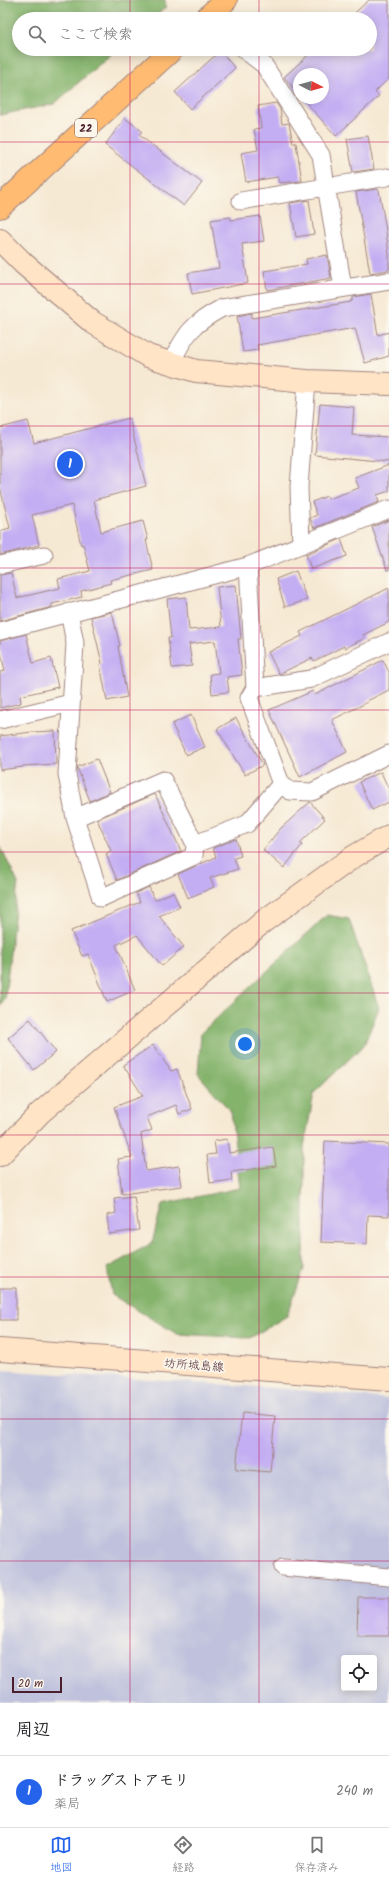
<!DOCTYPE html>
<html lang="ja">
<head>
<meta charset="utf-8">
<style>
	body { margin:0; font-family:Kalam,"Klee One",sans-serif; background:#f2f2f2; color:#202124 }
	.controls { position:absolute; right:12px; bottom:12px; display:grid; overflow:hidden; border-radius:4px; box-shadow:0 2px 10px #0003 }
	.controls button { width:36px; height:36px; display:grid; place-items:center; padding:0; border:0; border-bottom:1px solid #e0e0e0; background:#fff; color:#202124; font:20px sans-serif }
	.compass { position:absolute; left:293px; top:68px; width:36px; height:36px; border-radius:50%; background:#fff; box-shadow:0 2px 10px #0003; rotate:96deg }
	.scale { position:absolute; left:12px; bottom:10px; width:50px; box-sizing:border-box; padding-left:4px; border:2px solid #4a1f2b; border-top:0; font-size:11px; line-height:14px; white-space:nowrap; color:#4a1f2b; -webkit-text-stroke:3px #fbf7ec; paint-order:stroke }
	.you { position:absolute; left:245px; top:1044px; width:14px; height:14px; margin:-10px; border:3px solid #fff; border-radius:50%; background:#1a73e8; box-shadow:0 0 0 6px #1a73e833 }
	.badge { display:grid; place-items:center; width:26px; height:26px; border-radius:50%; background:#2563eb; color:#fff; font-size:13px; font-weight:700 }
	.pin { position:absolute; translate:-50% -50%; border:2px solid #fff; box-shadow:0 1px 4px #0006 }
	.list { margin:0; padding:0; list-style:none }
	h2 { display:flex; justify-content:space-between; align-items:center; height:52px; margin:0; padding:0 16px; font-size:17px }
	h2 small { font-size:13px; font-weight:400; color:#757577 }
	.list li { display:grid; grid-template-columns:26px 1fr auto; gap:12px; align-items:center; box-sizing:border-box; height:72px; padding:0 16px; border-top:1px solid #e0e0e0 }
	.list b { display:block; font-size:15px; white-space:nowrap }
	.list p { margin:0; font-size:13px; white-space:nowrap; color:#757577 }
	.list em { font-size:13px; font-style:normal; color:#757577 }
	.icon { flex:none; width:22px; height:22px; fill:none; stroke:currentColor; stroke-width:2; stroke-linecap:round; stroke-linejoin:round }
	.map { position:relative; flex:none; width:389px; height:1703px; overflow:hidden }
	.search { position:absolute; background:#fff; box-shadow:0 2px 10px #0003; left:12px; right:12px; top:12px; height:44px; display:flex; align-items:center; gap:10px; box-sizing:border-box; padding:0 14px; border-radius:22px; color:#757577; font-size:15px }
	.sheet { height:124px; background:#fff }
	nav { display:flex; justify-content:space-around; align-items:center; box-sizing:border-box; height:56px; border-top:1px solid #e0e0e0; background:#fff; font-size:11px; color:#757577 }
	nav a { display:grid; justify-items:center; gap:2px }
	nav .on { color:#2563eb }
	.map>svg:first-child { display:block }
	.industrial { fill:#c0c2dd; fill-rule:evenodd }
	.forest { fill:#84b36c; stroke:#67694c }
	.building { fill:#c3adf3 }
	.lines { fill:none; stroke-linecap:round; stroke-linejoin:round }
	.street-casing { stroke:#a0847f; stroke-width:19 }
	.secondary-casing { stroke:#a0847f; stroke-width:24 }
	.primary-casing { stroke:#a0847f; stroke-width:24 }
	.street { stroke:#fff; stroke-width:17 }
	.secondary { stroke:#ffe4c6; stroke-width:22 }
	.primary { stroke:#ffbb71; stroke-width:22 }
	.grid { fill:none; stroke:#c2185b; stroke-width:1; stroke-opacity:0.55 }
	.labels { text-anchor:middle; stroke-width:3.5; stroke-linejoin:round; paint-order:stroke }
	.shield { fill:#fbf7ec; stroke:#7f6065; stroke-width:1 }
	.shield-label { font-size:11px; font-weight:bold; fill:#4a1f2b }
	.street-label { font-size:12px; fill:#4a1f2b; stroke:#fbf7ec }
</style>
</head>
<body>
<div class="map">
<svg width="389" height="1703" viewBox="0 0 389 1703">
	<rect width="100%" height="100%" fill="#fbf7ec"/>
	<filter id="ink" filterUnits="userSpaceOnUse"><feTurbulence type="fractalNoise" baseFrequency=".025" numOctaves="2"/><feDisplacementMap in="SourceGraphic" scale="8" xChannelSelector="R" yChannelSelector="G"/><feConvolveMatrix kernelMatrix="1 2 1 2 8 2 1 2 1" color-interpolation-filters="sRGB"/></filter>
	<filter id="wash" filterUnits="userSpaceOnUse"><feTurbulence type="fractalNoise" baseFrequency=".012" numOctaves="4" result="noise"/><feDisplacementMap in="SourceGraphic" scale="16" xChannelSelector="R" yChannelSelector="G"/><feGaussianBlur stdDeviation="0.9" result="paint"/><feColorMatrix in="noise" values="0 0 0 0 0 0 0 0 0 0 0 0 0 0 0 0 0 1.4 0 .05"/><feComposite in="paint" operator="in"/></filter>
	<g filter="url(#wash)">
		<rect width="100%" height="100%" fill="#f6e9d3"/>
		<!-- industrial -->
		<path class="industrial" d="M0,1370L289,1389L389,1399V1703H0ZM344,1658H374V1688H344Z"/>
		<!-- forest -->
		<path class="forest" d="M0,0H165L166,7L151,19H19V49H117L54,104L0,115Z
			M0,846L18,883L5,998L0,1007Z
			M327,915L349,919L379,1008L364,1045L314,1093L304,1147V1269L287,1316L250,1338L177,1334L112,1295L107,1268L152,1243L162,1204L240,1188L231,1112L198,1074L201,1033Z"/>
		<g id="blocks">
			<!-- building -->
			<path class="building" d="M369,0H389V78L375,92L379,96L336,136L302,98H323V74H299V95L284,77L315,49H370V19H348Z
				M220,51L235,68L190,109L175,92Z
				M276,103L280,109L282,124L289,123L293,143H296L302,181L279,183L278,177L246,182L241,153L258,150L254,129L261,128L258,106Z
				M125,118L142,131L139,135L202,183L184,206L105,145Z
				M368,136L374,169L353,172L347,139Z
				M377,189L379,190L385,224L389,254V270L370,273L356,192Z
				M309,200L314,234L296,237L290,203Z
				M260,216L264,241L242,244L248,283L192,294L188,273L219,268L211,220L230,217L231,220Z
				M327,255L331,278L267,290L264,271L307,264L306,259Z
				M371,294L378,335L389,332V356L365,363L355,328L257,345L258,350L243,352L237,316L252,313V318L351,302V301L353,300V297Z
				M320,404L354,407L352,435L389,437V462L315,455Z
				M129,418L146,486L94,500L101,532L143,521L148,540H146L153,570L110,580L111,583L81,591L82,597L52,604V607L0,621V575L11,573L17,598L60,588L58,579L90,571L83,544L81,545L72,505L32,515L39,545L0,555V531L10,528L0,487V428L28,421L34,443Z
				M389,465V491L377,495L379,502L314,528L310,518L317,515L312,502L327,496L328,499L359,488L355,478Z
				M389,520V570H387L372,527Z
				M341,539L347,556L311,569L306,554Z
				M296,571L307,600L285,607L276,579Z
				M236,585L241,639H238L242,675L227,677L229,692L212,694L210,674L219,673L215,641L189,644L192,666L172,668L168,638H171L167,599L186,597L189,630L221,627L217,587Z
				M389,588V622L363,635L365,638L345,648L344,646L314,661L312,658L279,674L268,652L302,636L300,632Z
				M112,612L120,646H118L127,697L107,701L100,664L102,663L91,617Z
				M26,634L33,663L51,658L58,687L20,696L21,703L0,708V672L5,671L0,649V641Z
				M383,660L389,672V690L367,701L368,702L332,720L347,752L300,777L269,710L313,691L315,695Z
				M191,715L205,747L186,755L172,724Z
				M236,718L263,765L245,775L217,729Z
				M55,731L56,764L23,766V767L0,770V736L32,732Z
				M97,759L110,792L90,801L77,767Z
				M381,772L389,790V802L372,810L359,782Z
				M155,794L181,851L117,880L106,854L111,851L97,819Z
				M310,802L325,819L300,843L302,845L284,868L263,850L280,829Z
				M236,839L241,856L234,858L238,869L210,878L214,887L188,898L178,874L216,857L213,848Z
				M149,887L155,900L173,892L180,907L159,916L184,947L162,966L137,935L116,945L135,990L107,1002L88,954L82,956L71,931L140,902L136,893Z
				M30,1019L56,1052L34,1070L8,1038Z
				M153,1045L171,1071L177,1069L192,1109L179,1114L176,1105L147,1117L152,1130L141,1134L146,1171L179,1166L182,1186L122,1194L118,1159L132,1157L114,1107L143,1096L123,1065Z
				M227,1139L229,1153L273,1147L276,1166L231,1172L232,1180L210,1183L207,1155L216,1154L214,1141Z
				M325,1141L389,1144V1216L368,1215L367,1244L321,1242Z
				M134,1196L139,1230L109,1234L107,1215L116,1213L114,1198Z
				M0,1288H16V1320H0Z
				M242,1413L275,1416L270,1472L236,1469Z
				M358,1597H389V1636H357Z"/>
		</g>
	</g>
	<g filter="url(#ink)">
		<use href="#blocks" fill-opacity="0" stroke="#a0847f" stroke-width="1"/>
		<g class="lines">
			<defs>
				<path id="street" d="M243,49L264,65L321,155L343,288
					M241,201L387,177
					M171,363C186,333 192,324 222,308L389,281
					M301,545L299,487L307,381
					M0,565L44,555
					M248,566L255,688L249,698L281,784L290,791L312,792L389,754
					M69,612L75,643L67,774L75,818L101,898L194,856L195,844L247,824L281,784
					M0,631L248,566L389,509
					M255,688L311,679L389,642
					M0,720L71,703
					M75,818L163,780L195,844
					M283,1567L389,1577"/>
				<path id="secondary" d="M0,240L24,264L92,322L148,356L196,371L307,381L389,384
					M0,1155L40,1113L264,921L353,857L389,836
					M0,1350L389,1379"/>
				<path id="primary" d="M205,19L226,0
					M0,207L173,49"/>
			</defs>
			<!-- street casing -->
			<use href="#street" class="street-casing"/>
			<!-- secondary casing -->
			<use href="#secondary" class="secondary-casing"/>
			<!-- primary casing -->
			<use href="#primary" class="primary-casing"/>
			<!-- street -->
			<use href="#street" class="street"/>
			<!-- secondary -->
			<use href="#secondary" class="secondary"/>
			<!-- primary -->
			<use href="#primary" class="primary"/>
		</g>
	</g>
	<!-- grid -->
	<path class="grid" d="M130,0V19M259,0V19M130,49V1703M259,49V1703M0,142H389M0,284H389M0,426H389M0,568H389M0,710H389M0,852H389M0,993H389M0,1135H389M0,1277H389M0,1419H389M0,1561H389"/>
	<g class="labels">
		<!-- shield labels -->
		<rect class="shield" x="75" y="119" width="22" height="18" rx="3"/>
		<g class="shield-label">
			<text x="86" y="132">22</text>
		</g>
		<!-- street labels -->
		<g class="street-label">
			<text transform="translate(194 1365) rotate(4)" y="4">坊所城島線</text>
		</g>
	</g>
</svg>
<div class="controls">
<button><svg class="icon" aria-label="locate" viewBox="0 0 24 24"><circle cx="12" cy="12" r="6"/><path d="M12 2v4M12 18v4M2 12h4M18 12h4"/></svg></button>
</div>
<svg class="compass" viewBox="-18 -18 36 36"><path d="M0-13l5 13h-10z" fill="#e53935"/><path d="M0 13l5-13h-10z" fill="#757577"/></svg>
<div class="scale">20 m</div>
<div class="you"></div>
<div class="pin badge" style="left:70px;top:464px">1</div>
<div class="search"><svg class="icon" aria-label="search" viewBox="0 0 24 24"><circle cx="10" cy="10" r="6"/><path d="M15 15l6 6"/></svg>ここで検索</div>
</div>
<section class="sheet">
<h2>周辺<small></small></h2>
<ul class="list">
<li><span class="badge">1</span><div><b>ドラッグストアモリ</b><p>薬局</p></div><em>240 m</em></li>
</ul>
</section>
<nav>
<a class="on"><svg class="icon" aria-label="map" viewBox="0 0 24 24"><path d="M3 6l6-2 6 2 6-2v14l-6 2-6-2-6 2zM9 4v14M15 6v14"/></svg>地図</a>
<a><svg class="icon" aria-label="directions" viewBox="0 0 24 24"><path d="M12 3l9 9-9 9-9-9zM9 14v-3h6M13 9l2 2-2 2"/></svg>経路</a>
<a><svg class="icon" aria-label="saved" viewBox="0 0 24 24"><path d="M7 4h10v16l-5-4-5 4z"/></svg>保存済み</a>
</nav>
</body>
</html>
